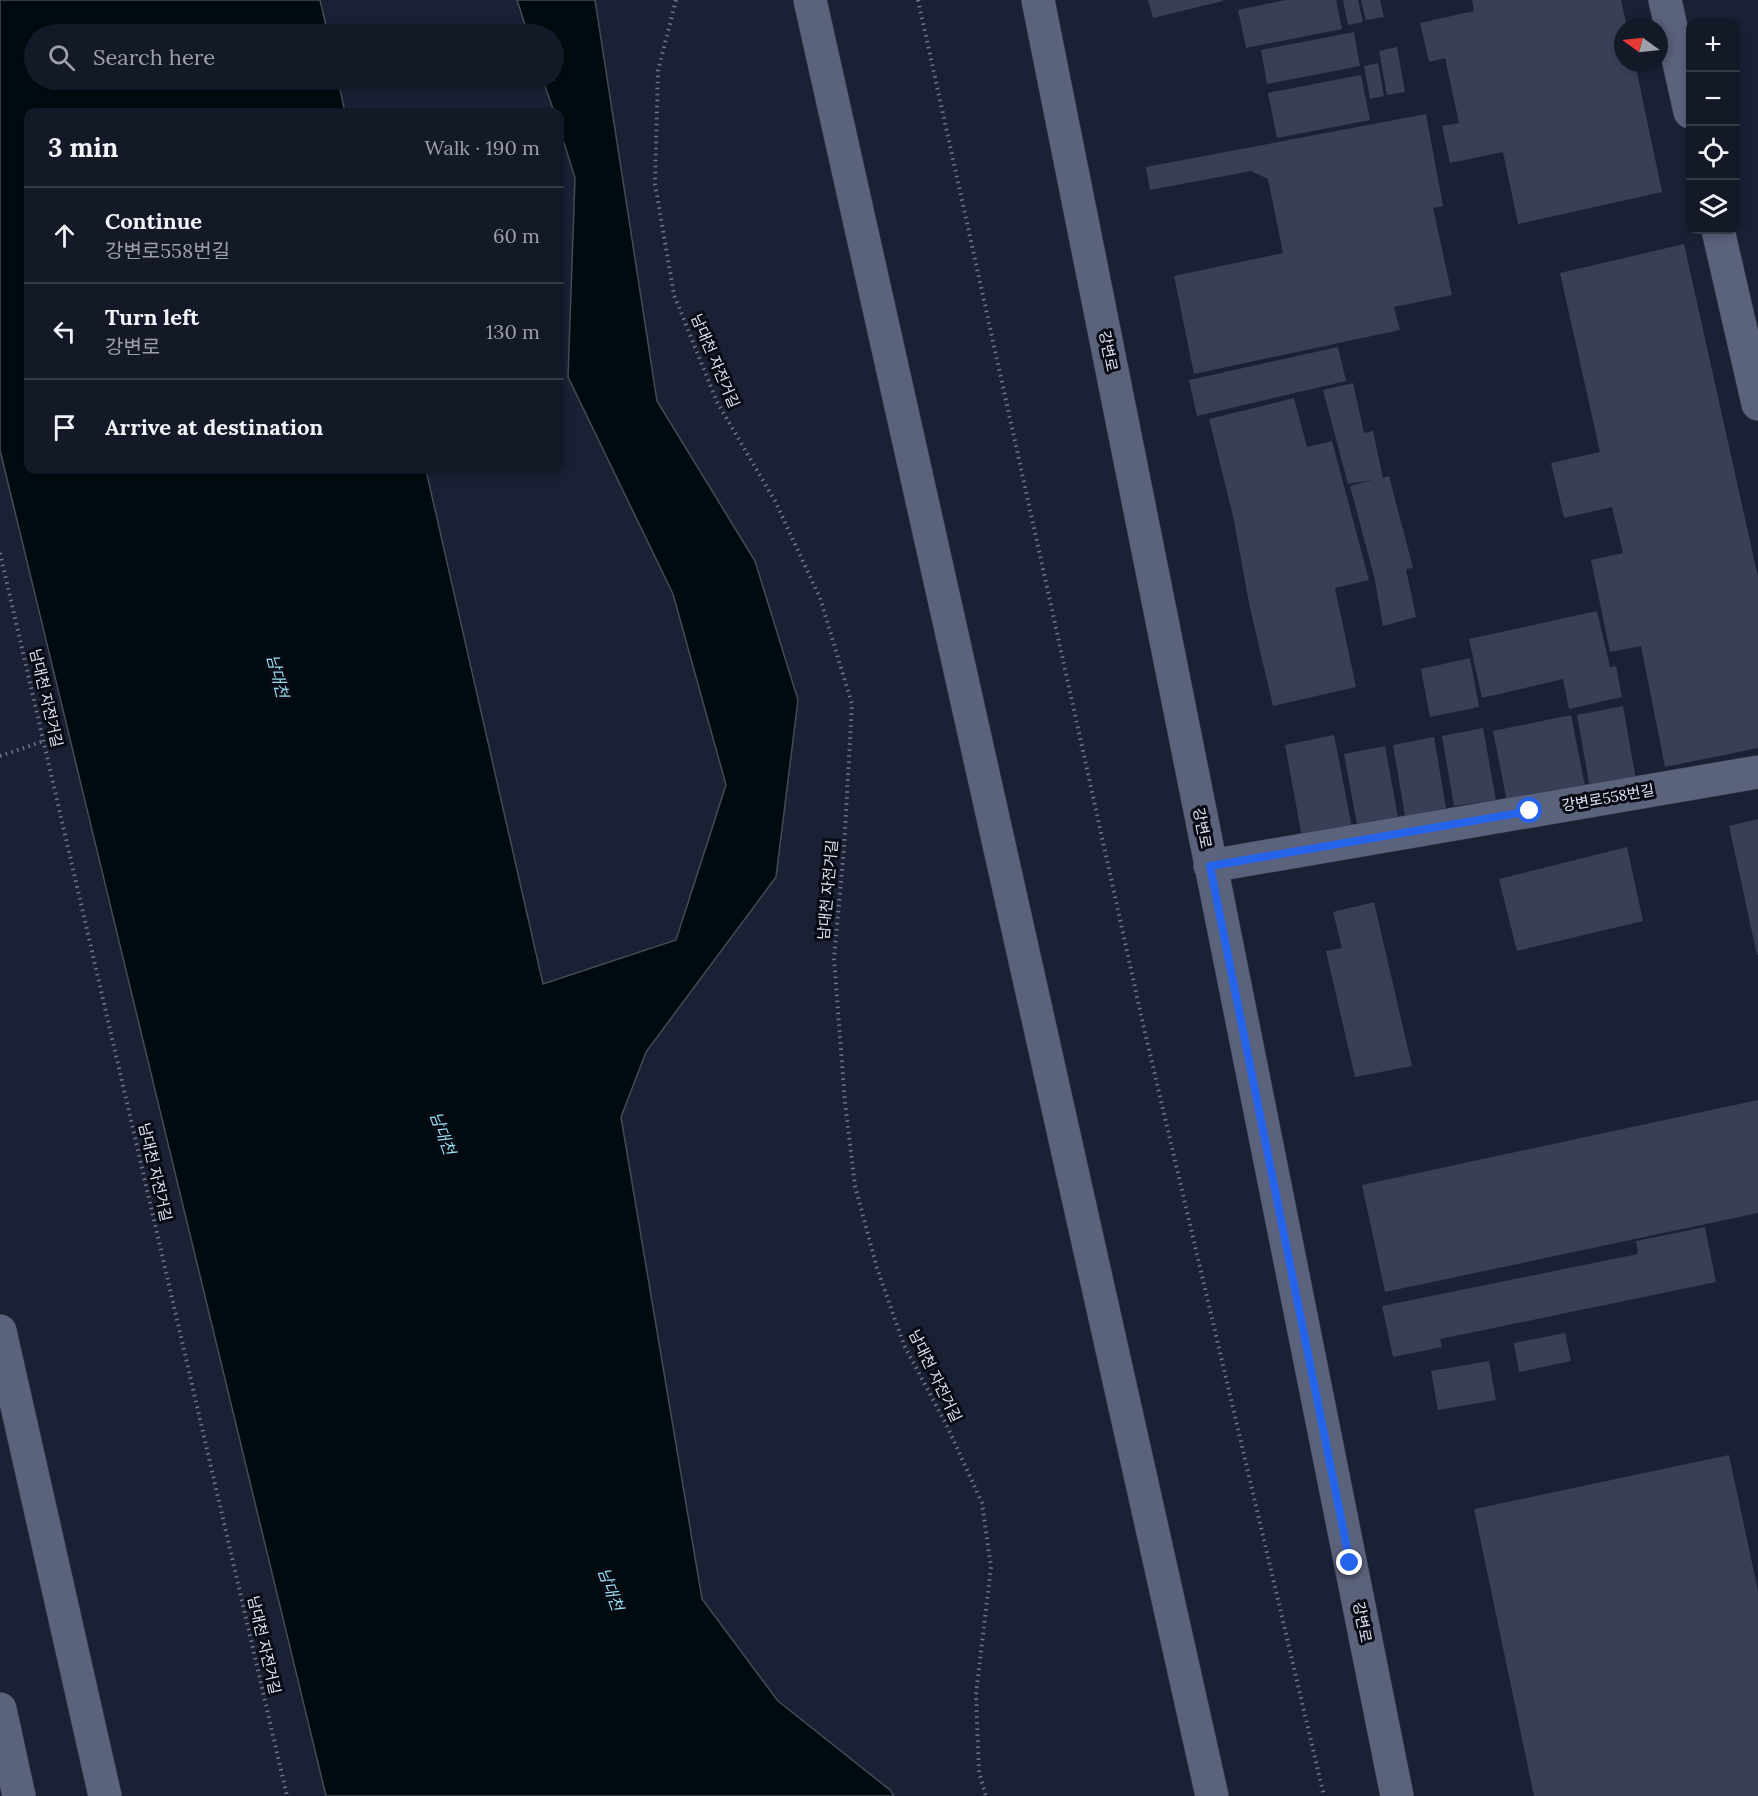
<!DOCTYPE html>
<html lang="en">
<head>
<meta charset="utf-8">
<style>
	body { margin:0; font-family:Lora,"Noto Sans KR",serif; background:#1d2230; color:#f1f3f6 }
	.controls { position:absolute; right:18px; top:18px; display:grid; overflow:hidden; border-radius:12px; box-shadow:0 3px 9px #0003 }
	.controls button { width:54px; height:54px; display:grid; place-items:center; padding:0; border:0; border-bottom:2px solid #333845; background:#141928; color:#f1f3f6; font:30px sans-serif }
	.compass { position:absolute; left:1614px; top:18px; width:54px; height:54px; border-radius:50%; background:#141928; box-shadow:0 3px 9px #0003; rotate:285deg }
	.stop { position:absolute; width:18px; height:18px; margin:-14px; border:4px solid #2563eb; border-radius:50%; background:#fff }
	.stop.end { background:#2563eb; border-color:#fff; box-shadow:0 2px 6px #0008 }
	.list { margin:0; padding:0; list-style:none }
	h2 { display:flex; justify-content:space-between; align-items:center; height:78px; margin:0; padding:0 24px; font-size:26px }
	h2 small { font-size:20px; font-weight:400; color:#9da0a8 }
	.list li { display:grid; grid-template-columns:39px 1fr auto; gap:18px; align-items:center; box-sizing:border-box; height:96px; padding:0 24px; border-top:2px solid #333845 }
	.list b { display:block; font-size:22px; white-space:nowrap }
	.list p { margin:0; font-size:20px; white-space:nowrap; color:#9da0a8 }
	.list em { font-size:20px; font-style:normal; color:#9da0a8 }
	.icon { flex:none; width:33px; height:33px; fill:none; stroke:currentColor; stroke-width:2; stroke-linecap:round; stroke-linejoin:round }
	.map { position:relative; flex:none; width:1758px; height:1796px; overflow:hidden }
	.search { position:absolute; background:#141928; box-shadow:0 3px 9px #0003; left:24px; top:24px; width:540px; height:66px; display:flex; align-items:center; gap:15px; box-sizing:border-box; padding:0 21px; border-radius:33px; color:#9da0a8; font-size:22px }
	.panel { position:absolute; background:#141928; box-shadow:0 3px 9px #0003; left:24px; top:108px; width:540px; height:366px; border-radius:12px }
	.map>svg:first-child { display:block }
	.water { fill:#000b10; stroke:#434c54; stroke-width:1.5 }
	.building { fill:#383f56 }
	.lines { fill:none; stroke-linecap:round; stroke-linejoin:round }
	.minor-casing { stroke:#363a4b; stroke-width:34 }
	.path { stroke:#707587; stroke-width:4; stroke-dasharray:1.5 4.5; stroke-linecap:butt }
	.minor { stroke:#5b627b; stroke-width:33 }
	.route { stroke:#2563eb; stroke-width:8 }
	.labels { text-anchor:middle; stroke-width:6; stroke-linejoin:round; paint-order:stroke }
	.street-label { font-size:15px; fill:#dee2f1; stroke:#090b14 }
	.water-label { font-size:16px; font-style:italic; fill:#97def2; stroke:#090b14 }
</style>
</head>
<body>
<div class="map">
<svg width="1758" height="1796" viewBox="0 0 1758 1796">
	<rect width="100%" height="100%" fill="#1b2135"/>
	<!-- water -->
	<path class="water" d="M0,0H320L328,34H34V80H338L345,112H28V470H426L543,984L676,940L726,785L673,594L568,377L575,178L560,130V112H554L543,80H554V34H528L517,0H595L657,401L755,561L798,700L776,877L646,1052L621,1117L702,1599L778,1701L890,1790L894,1796H326L0,450Z"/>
	<!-- building -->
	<path class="building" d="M1148,0H1223V1L1153,18Z
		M1285,0H1336L1342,29L1246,48L1238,10Z
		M1343,0H1358L1363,22L1348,25Z
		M1361,0H1380L1384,17L1366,20Z
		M1472,0H1621L1627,27H1623V63H1635L1662,192L1518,224L1503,152L1450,163L1442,126L1459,123L1445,58L1429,62L1420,23L1474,11Z
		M1354,32L1360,66L1267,84L1261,50Z
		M1397,47L1405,92L1387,95L1379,51Z
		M1378,63L1384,96L1370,99L1364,66Z
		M1361,75L1370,120L1277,138L1268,93Z
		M1426,114L1443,206L1433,208L1452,295L1394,307L1400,330L1194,374L1174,276L1283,253L1268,179L1251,171L1150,190L1146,167Z
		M1684,244L1758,577V748L1665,767L1641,646L1610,652L1591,560L1623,553L1612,507L1564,518L1551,463L1600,452L1560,273Z
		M1338,347L1346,381L1197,416L1189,380Z
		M1353,383L1364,433L1373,431L1383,478L1389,476L1413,568L1406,569L1416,617L1383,626L1374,576L1350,486L1372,480L1348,484L1323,390Z
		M1294,398L1307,447L1332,441L1369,580L1335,588L1356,687L1273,706L1250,608L1233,516L1209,419Z
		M1597,611L1610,667L1616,666L1622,697L1569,709L1563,679L1482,698L1469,639Z
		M1470,658L1479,707L1430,717L1421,669Z
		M1623,706L1636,780L1590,788L1577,715Z
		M1571,715L1585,786L1507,802L1493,731Z
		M1483,728L1496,800L1454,806L1442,736Z
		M1334,735L1352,828L1302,837L1285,745Z
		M1434,737L1446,808L1405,816L1393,745Z
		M1385,746L1398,817L1357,824L1344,754Z
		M1758,819V955H1757L1729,826Z
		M1627,847L1643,921L1517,951L1499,879Z
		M1374,902L1412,1066L1355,1077L1326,951L1342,948L1333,912Z
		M1758,1100V1213L1385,1292L1362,1185Z
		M1705,1227L1716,1282L1440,1339L1442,1347L1393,1357L1382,1306L1638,1254L1636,1241Z
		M1565,1333L1571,1361L1519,1372L1514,1343Z
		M1489,1361L1496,1400L1438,1410L1431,1371Z
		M1729,1455L1758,1591V1796H1534L1474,1509Z"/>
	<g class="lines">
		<defs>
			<path id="minor" d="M810,0L1212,1796
				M1038,0L1397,1796
				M1665,0L1690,112
				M1718,230L1758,404
				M1210,866L1758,772
				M0,1331L105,1796
				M0,1709L19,1796"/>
		</defs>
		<!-- minor casing -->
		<use href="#minor" class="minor-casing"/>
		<!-- path -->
		<path class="path" d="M676,0L658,71L655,184L674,295L717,402L775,501L820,598L852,704L844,849L834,958L845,1102L855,1186L877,1268L904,1345L948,1428L982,1503L991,1567L976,1694L979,1772L986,1796
			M918,0L1143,1024L1324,1796
			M0,553L287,1796
			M0,756L44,741"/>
		<!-- minor -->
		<use href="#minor" class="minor"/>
	</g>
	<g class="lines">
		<!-- route -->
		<path class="route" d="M1350,1563L1210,866L1530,811"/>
	</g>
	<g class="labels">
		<!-- street labels -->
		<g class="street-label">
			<text transform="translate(1108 351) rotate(79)" y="5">강변로</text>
			<text transform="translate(715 361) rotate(67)" y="5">남대천 자전거길</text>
			<text transform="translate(46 698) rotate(77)" y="5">남대천 자전거길</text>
			<text transform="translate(1608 798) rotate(-10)" y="5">강변로558번길</text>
			<text transform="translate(1202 828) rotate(79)" y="5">강변로</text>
			<text transform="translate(828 890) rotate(-85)" y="5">남대천 자전거길</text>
			<text transform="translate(155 1172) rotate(77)" y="5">남대천 자전거길</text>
			<text transform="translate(935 1376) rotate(64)" y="5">남대천 자전거길</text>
			<text transform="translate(1362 1622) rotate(79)" y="5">강변로</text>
			<text transform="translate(264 1645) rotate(77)" y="5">남대천 자전거길</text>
		</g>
		<!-- water labels -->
		<g class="water-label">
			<text transform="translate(278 676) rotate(76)" y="6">남대천</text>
			<text transform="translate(443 1133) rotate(70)" y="6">남대천</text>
			<text transform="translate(611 1589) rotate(70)" y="6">남대천</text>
		</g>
	</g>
</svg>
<div class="controls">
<button>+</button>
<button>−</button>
<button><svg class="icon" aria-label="locate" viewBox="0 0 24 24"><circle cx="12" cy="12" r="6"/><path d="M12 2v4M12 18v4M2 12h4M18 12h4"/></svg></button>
<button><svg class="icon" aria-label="layers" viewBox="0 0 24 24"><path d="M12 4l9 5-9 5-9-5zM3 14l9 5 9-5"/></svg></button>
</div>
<svg class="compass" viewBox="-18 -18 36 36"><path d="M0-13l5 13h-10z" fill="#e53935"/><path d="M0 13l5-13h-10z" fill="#9da0a8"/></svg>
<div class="stop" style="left:1530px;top:811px"></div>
<div class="stop end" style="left:1350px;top:1563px"></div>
<div class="search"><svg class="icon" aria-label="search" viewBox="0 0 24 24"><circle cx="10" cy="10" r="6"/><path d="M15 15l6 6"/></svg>Search here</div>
<section class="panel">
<h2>3 min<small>Walk · 190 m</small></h2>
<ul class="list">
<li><svg class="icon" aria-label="ahead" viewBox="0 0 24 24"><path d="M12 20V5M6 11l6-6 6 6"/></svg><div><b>Continue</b><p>강변로558번길</p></div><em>60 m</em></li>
<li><svg class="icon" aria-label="left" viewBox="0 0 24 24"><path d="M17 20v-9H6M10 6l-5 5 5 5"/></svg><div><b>Turn left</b><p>강변로</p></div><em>130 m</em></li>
<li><svg class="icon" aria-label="arrive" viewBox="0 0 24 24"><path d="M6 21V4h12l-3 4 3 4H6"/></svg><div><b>Arrive at destination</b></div></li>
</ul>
</section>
</div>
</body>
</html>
